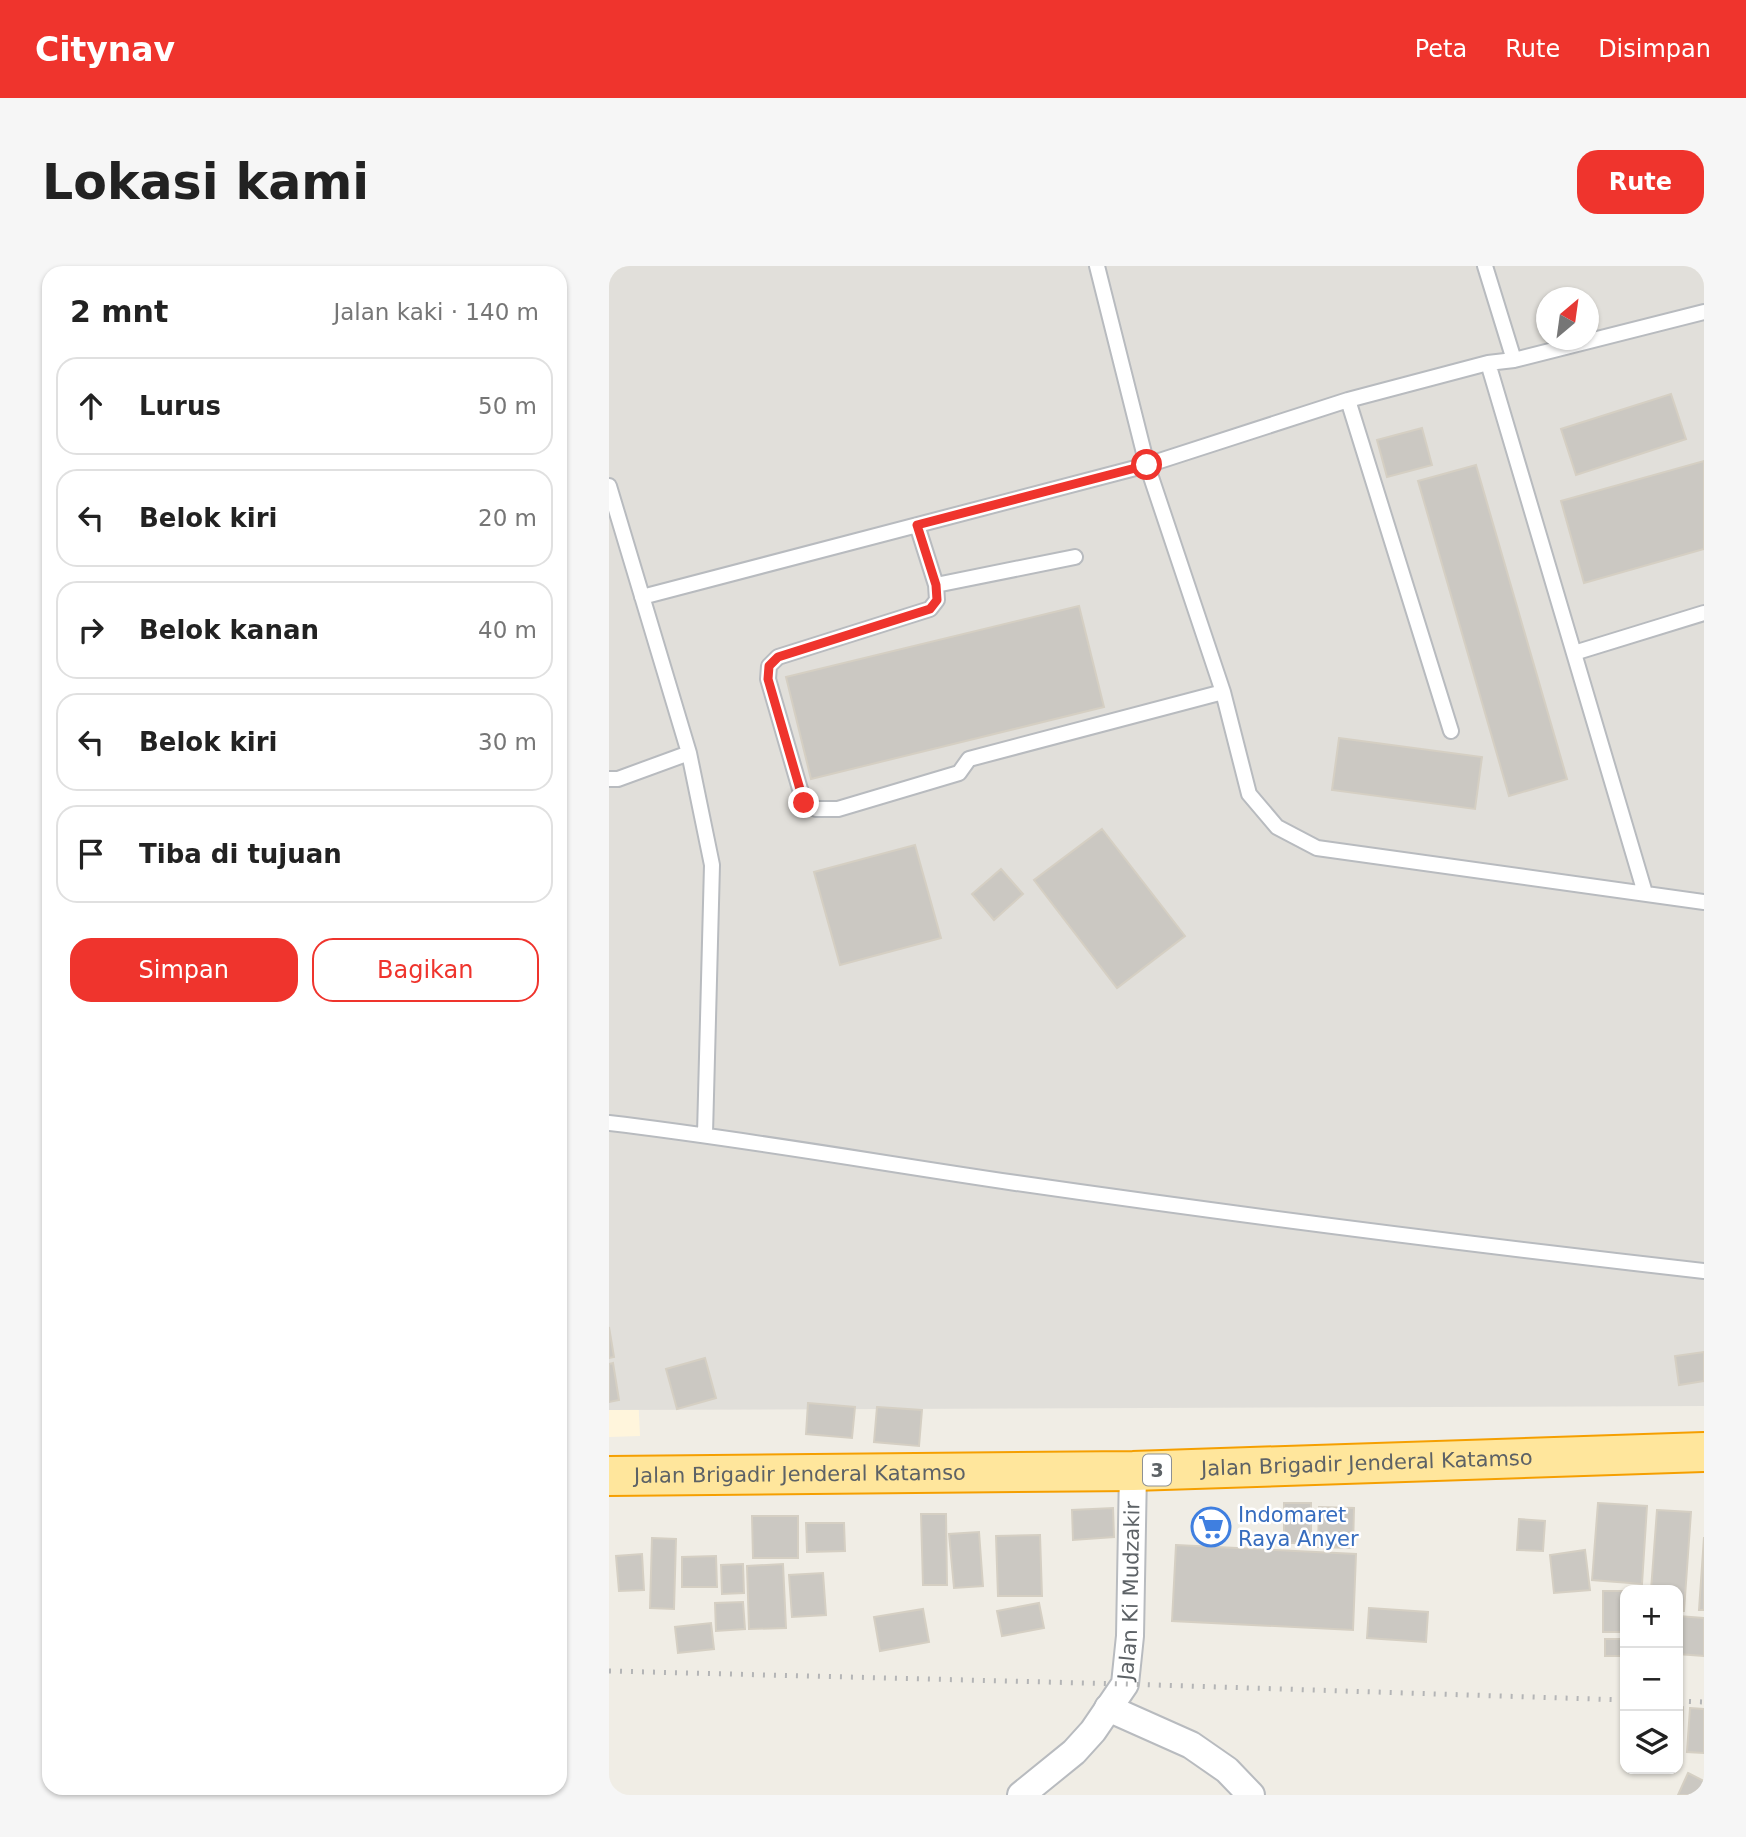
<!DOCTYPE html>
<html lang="id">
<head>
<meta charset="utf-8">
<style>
	body { margin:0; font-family:"DejaVu Sans",sans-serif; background:#f6f6f6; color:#222 }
	.controls { position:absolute; right:21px; bottom:21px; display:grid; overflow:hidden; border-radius:14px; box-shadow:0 2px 5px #0004 }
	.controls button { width:63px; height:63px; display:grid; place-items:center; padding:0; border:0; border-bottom:2px solid #e0e0e0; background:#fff; color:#222; font:35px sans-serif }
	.compass { position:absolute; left:927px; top:21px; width:63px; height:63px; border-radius:50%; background:#fff; box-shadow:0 2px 5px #0004; rotate:29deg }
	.stop { position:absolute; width:21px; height:21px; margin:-16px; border:5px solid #ef342d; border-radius:50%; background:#fff }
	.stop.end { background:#ef342d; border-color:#fff; box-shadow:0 2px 7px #0008 }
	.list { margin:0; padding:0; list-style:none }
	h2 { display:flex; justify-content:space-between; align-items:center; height:91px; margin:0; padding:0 28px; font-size:30px }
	h2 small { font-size:23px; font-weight:400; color:#767676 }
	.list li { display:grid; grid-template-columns:46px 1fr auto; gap:21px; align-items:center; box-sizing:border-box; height:98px; margin:0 14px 14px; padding:0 14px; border:2px solid #e0e0e0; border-radius:21px }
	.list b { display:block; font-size:26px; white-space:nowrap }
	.list em { font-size:23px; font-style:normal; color:#767676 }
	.actions { display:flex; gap:14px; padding:21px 28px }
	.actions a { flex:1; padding:16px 0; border:2px solid #ef342d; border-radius:21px; text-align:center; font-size:24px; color:#ef342d }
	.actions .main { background:#ef342d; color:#fff }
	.icon { flex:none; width:38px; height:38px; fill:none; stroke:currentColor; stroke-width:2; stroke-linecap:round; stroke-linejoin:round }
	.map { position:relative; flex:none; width:1095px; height:1529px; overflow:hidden; border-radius:21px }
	header { display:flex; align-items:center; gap:42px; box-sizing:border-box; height:98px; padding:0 35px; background:#ef342d; color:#fff }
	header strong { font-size:33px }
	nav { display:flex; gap:38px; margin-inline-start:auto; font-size:24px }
	.intro { display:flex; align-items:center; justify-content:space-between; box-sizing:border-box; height:168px; padding:0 42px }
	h1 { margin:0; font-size:49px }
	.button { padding:18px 32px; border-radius:21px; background:#ef342d; color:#fff; font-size:24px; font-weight:700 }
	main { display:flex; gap:42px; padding:0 42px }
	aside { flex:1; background:#fff; border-radius:21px; box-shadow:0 2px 5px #0004 }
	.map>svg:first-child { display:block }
	.commercial { fill:#fff5dc }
	.industrial { fill:#e1dfda; fill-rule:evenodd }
	.building { fill:#cbc8c2; stroke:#d5cfc3; stroke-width:2 }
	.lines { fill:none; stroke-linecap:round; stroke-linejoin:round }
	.service-casing { stroke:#b8bbbf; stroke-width:18 }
	.minor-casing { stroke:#b8bbbf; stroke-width:30 }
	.trunk-casing { stroke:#f59f00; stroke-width:42 }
	.service { stroke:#fff; stroke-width:14 }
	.minor { stroke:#fff; stroke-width:26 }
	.trunk { stroke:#ffe69c; stroke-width:38 }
	.rail { stroke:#b4b5b6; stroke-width:5; stroke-dasharray:2 9; stroke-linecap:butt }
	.route { stroke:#ef342d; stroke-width:9 }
	.labels { text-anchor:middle; stroke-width:5; stroke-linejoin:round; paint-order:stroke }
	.shield { fill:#fff; stroke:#8e9194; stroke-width:2 }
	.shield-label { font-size:19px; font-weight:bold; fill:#5d6266 }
	.street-label { font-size:21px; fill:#5d6266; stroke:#fff }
	.shop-label { font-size:21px; fill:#366cbe; stroke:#fff; text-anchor:start }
</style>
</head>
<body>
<header>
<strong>Citynav</strong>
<nav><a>Peta</a><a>Rute</a><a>Disimpan</a></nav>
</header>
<div class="intro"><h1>Lokasi kami</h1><a class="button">Rute</a></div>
<main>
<aside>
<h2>2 mnt<small>Jalan kaki · 140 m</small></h2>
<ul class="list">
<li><svg class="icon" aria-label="ahead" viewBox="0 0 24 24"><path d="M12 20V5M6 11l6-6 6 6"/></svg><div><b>Lurus</b></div><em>50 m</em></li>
<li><svg class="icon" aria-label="left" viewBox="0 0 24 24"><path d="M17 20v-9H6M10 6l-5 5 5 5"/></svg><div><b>Belok kiri</b></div><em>20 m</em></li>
<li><svg class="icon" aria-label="right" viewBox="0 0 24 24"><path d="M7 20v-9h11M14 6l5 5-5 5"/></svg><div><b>Belok kanan</b></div><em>40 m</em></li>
<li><svg class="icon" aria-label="left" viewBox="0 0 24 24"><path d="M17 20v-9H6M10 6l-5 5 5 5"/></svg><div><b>Belok kiri</b></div><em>30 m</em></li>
<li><svg class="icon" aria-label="arrive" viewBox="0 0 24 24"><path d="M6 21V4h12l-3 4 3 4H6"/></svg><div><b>Tiba di tujuan</b></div></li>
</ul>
<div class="actions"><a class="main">Simpan</a><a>Bagikan</a></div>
</aside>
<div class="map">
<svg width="1095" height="1529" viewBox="0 0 1095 1529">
	<rect width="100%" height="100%" fill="#f0ede5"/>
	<!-- commercial -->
	<path class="commercial" d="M23,995L31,1170L0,1171V1136Z"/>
	<!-- industrial -->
	<path class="industrial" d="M0,0H1095V1140L0,1144ZM937,32H979V74H937Z"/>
	<!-- building -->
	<path class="building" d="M1062,128L1077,173L967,209L952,163Z
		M813,162L823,199L778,211L768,174Z
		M1095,195V283L975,317L952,235Z
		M867,199L958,513L900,530L809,215Z
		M470,340L495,441L202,513L177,411Z
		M730,472L873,491L866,543L723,524Z
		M493,563L576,670L508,722L425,614Z
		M306,579L332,672L231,699L205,606Z
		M392,603L414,628L385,654L363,628Z
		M0,1061L5,1091L0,1092Z
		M1095,1086V1115L1070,1119L1066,1090Z
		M96,1092L107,1132L68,1143L57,1103Z
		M4,1097L10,1134L0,1136V1098Z
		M199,1137L246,1141L243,1172L197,1168Z
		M268,1141L313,1144L310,1180L265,1176Z
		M675,1237H702V1277H675Z
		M989,1237L1038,1240L1033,1318L983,1314Z
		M710,1241L745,1242L744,1282L709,1281Z
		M504,1242L505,1271L464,1274L463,1244Z
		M1048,1244L1082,1246L1075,1345H1069V1324H1042Z
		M312,1248H337L338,1319H314Z
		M143,1250H189V1292H144Z
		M910,1253L936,1255L934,1285L908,1284Z
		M197,1257H235L236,1285L198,1286Z
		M370,1266L374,1320L345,1322L340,1268Z
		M431,1269L433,1330H389L387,1270Z
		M1095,1271V1344H1090Z
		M43,1272L67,1273L65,1343L41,1342Z
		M567,1279L747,1288L744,1364L563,1355Z
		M976,1284L981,1324L945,1327L941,1289Z
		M33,1288L35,1324L10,1325L7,1290Z
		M107,1290L108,1321H73V1291Z
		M134,1298L135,1327L113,1328L112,1299Z
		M174,1298L177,1362L140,1363L138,1300Z
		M214,1307L217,1349L183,1351L180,1309Z
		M994,1325H1016V1366H994Z
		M134,1336L136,1363L107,1365L106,1337Z
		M430,1337L435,1362L393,1370L388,1345Z
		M760,1342L819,1346L817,1376L758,1372Z
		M314,1343L320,1376L271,1385L265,1351Z
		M1069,1350L1095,1352V1390L1069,1388Z
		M102,1357L105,1383L69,1387L66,1361Z
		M996,1373H1016V1390H996Z
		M1069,1440L1074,1441L1073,1478H1069Z
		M1081,1442L1095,1443V1487L1078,1486Z
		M1079,1507L1095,1515V1529H1069Z"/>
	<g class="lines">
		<defs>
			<path id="service" d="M488,0L538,199L614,426L640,528L668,561L708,582L1095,636
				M876,0L905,94
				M879,97L1036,627
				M739,134L842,465
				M0,220L80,487L103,599L96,868
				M308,259L327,319L328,334L321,343L169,391L160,400L159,413L195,537L207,543H229L350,507L360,493L614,426
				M327,319L466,291
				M33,331L538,199L739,134L879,97L905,94L1095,46
				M965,387L1095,347
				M0,513H9L80,487
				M0,857C136,873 271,897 407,917C636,950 865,979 1095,1005"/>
			<g id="minor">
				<path d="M499,1442L582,1479L618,1504L642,1529"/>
				<path id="s1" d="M412,1529L465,1486L484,1465L516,1418L521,1370L524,1205"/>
			</g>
			<g id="trunk">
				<path id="s2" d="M0,1210L524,1205L1095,1186"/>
			</g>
		</defs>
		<!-- service casing -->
		<use href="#service" class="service-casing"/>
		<!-- minor casing -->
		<use href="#minor" class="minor-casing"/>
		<!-- trunk casing -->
		<use href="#trunk" class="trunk-casing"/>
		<!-- service -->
		<use href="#service" class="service"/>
		<!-- minor -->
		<use href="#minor" class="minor"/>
		<!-- trunk -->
		<use href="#trunk" class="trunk"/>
		<!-- rail -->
		<path class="rail" d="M0,1405L516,1418L1016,1434
			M1069,1435L1095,1436"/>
	</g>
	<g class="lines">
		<!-- route -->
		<path class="route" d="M195,537L159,413L160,400L169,391L321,343L328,334L327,319L308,259L538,199"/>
	</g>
	<!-- icons -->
	<defs>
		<symbol id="supermarket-ring" viewBox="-11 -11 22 22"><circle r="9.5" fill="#fff" stroke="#3f7fe0" stroke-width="1.5"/><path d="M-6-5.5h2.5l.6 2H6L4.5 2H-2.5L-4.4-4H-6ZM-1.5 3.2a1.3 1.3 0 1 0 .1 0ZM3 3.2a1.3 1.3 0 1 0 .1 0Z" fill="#3f7fe0"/></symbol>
	</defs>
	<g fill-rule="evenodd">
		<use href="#supermarket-ring" x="580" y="1239" width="44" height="44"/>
	</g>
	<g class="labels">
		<!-- shield labels -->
		<rect class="shield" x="534" y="1188.5" width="28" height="31" rx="5"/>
		<g class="shield-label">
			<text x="548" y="1211">3</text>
		</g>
		<!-- street labels -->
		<g class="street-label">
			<text dy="7" stroke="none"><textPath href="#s2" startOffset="758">Jalan Brigadir Jenderal Katamso</textPath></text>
			<text dy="7" stroke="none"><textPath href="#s2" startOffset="191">Jalan Brigadir Jenderal Katamso</textPath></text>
			<text dy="7" stroke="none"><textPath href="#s1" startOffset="247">Jalan Ki Mudzakir</textPath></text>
		</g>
		<!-- shop labels -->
		<g class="shop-label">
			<text x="629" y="1256">Indomaret<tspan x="629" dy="24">Raya Anyer</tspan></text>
		</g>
	</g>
</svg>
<div class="controls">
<button>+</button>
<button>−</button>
<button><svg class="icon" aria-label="layers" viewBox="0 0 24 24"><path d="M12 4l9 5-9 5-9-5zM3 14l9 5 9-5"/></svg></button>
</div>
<svg class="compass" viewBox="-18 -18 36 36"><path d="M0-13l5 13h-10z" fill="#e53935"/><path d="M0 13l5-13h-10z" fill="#767676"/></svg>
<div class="stop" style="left:538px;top:199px"></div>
<div class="stop end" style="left:195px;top:537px"></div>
</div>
</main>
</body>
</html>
